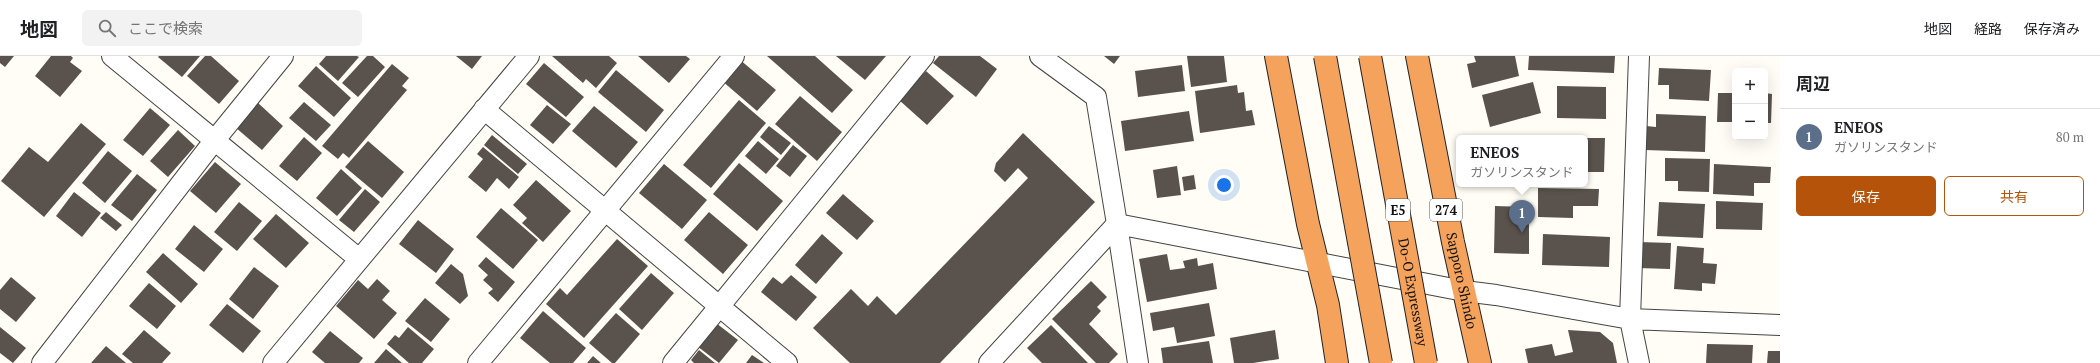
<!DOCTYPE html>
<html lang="ja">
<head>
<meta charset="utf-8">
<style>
	body { margin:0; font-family:"PT Serif","Noto Sans JP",serif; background:#f2f2f2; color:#202124 }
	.controls { position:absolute; right:12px; top:12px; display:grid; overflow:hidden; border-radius:6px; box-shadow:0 4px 16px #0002 }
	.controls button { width:36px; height:36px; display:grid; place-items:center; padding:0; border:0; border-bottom:1px solid #e0e0e0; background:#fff; color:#202124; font:20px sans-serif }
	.you { position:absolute; left:1224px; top:129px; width:14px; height:14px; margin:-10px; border:3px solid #fff; border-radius:50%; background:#1a73e8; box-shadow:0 0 0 6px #1a73e833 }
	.badge { display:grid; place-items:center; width:26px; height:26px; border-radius:50%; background:#b45309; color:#fff; font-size:13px; font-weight:700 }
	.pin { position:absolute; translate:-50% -33px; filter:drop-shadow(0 1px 2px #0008) }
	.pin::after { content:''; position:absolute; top:21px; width:14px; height:12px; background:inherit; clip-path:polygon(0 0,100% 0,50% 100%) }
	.popup { position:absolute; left:1456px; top:79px; width:132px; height:52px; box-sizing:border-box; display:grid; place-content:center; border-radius:6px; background:#fff; filter:drop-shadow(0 1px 3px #0005); font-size:13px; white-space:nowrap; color:#757577 }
	.popup b { font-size:15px; color:#202124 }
	.popup::after { content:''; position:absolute; left:50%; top:100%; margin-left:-8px; border:8px solid transparent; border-top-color:#fff }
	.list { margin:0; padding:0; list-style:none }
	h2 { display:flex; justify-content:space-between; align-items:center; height:52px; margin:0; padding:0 16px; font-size:17px }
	h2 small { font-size:13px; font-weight:400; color:#757577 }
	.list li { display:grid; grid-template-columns:26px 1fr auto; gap:12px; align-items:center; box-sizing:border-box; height:56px; padding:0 16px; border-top:1px solid #e0e0e0 }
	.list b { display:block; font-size:15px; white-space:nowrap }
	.list p { margin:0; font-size:13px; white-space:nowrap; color:#757577 }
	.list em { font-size:13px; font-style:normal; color:#757577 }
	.actions { display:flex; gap:8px; padding:12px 16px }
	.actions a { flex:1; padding:9px 0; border:1px solid #b45309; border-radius:6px; text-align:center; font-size:14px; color:#b45309 }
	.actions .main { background:#b45309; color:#fff }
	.icon { flex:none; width:22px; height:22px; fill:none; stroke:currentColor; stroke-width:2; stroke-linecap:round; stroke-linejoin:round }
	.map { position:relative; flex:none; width:1780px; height:307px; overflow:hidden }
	header { display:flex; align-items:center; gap:24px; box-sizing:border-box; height:56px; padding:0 20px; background:#fff; border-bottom:1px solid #e0e0e0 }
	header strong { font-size:19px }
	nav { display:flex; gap:22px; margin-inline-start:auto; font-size:14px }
	.search { width:280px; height:36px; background:#f2f2f2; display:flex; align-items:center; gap:10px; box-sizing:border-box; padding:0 14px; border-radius:6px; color:#757577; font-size:15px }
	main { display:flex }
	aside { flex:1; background:#fff }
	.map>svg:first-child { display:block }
	.building { fill:#5a524d }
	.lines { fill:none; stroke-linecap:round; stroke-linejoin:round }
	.street-casing { stroke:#444; stroke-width:22 }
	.highway-casing { stroke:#222; stroke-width:24 }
	.street { stroke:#fff; stroke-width:20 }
	.highway { stroke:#f5a25d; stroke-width:22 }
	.highway-bridge-casing { stroke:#222; stroke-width:24; stroke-linecap:butt }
	.highway-bridge { stroke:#f5a25d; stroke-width:22 }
	.labels { text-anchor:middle; stroke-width:4; stroke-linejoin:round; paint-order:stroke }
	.shield { fill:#fff; stroke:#585858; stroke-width:1 }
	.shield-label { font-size:13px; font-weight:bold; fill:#111 }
	.street-label { font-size:14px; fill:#111; stroke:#fff }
</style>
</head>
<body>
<header>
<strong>地図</strong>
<div class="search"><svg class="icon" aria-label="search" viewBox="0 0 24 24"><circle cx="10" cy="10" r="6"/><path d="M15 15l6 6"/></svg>ここで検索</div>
<nav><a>地図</a><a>経路</a><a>保存済み</a></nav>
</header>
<main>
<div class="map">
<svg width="1780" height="307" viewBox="0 0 1780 307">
	<rect width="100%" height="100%" fill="#fffdf5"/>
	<!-- building -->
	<path class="building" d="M0,0H14L5,11L0,7Z
		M51,0H71L73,2L70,6L82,15L60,41L35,20Z
		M159,0H200L182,21L158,1Z
		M205,0H211L239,25L219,48L187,20Z
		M326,0H357L359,1L338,25L319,8Z
		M367,0H373L385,11L358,41L342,27Z
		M456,0H482L472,13Z
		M552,0H609L617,7L596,32L586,23L583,27Z
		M638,0H686L690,3L669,27Z
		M767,0H815L853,34L832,57Z
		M836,0H886L865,24Z
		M939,0H980L997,13L976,41L933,7Z
		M1104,0H1120L1114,8Z
		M1187,0H1224L1227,26L1191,31Z
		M1474,0H1515L1519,20L1472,32L1467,8L1476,6Z
		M1529,0H1615L1614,17L1528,14Z
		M739,3L776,34L757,55L721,24Z
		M544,7L584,41L566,61L526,28Z
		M392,8L409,22L402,30L407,34L349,102L343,97L338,103L322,90Z
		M1182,9L1185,35L1138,41L1135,15Z
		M316,10L351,42L334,61L298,30Z
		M1659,12L1711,14L1709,45L1669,43V29H1658Z
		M616,14L664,54L646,76L598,36Z
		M926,15L954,40L927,69L899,44Z
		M1533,26L1541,57L1490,71L1482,39Z
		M1237,29L1238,37L1244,36L1246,55L1252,54L1255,69L1200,77L1195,35Z
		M1557,30L1606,31V63L1557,62Z
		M1718,37H1735V66H1717Z
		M1765,37L1772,38L1771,67H1765Z
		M800,40L842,76L817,105L775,68Z
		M739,44L766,67L711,132L683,109Z
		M257,46L283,70L262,94L235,71Z
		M304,46L331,69L316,85L289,62Z
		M547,49L571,68L553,88L530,69Z
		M594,50L638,86L616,112L572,75Z
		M150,52L170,69L143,100L123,84Z
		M1189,55L1194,85L1125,95L1121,65Z
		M1656,58L1706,60L1705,96L1645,94L1646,70L1656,71Z
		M81,67L106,88L44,161L1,125L29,91L48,106Z
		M769,70L791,87L781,99L760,81Z
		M178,74L195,90L168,121L150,105Z
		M1023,77L1095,146L940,307H850L813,272L851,233L868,250L877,240L896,259L1028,122L1018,112L1005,126L994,115L996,107Z
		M492,79L527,108L518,118L484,89Z
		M304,81L322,97L297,125L279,110Z
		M1585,82H1605L1604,116H1585Z
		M368,85L404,116L382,142L345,111Z
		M758,85L779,103L766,118L745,100Z
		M793,89L807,100L790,121L776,110Z
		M483,91L519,121L509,133L497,122L486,136L468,121L483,103L477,98Z
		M108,95L132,115L105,147L82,127Z
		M1665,102L1710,103L1709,136L1678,135V125H1665Z
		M215,106L241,128L216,157L190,135Z
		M739,107L783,145L757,175L713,138Z
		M664,108L707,144L682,173L639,137Z
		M1714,108L1771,111L1770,127H1754V140L1713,138Z
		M1177,110L1181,139L1157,142L1153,114Z
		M341,113L362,132L337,160L316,142Z
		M137,118L157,134L132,165L111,149Z
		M1194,119L1196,133L1184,135L1182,121Z
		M536,124L571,155L543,186L522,167L527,162L513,149Z
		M1538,132L1599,133L1598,150H1573V162L1538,161Z
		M365,133L380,146L354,176L339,164Z
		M74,136L101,157L82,181L56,160Z
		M843,138L874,165L857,184L826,157Z
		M1716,145L1763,147L1762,174L1716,173Z
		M239,146L262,165L237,195L214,176Z
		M1659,146L1705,148L1703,182L1657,180Z
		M1495,150L1529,151V198L1494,197Z
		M501,152L538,184L513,213L476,181Z
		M106,156L122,169L116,175L100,162Z
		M709,156L748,189L723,218L684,184Z
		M276,158L309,187L286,212L253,183Z
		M418,164L454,193L436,217L399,188Z
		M194,169L223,193L204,216L175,193Z
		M822,178L843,197L816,228L795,209Z
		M1543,178L1610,181L1609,211L1542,209Z
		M617,183L648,210L584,282L546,248L560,232L567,239Z
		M1639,186L1671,187L1670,213L1638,212Z
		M1677,190L1704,192L1703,207L1717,208L1715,228L1702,227V235L1674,233Z
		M163,197L198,228L181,247L146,216Z
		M1167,198L1170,214L1185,212L1183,205L1197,202L1198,210L1213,207L1217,233L1147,246L1139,203Z
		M486,201L515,226L498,246L488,237L493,233L483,224L488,219L478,210Z
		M451,208L463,218L468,240L460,248L435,227Z
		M254,211L279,230L253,263L229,243Z
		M651,217L674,237L642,274L619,253Z
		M791,219L817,241L796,265L761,236L773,221L782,228Z
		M11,221L36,242L16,266L0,253V234Z
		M377,223L390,235L382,244L397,257L374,283L336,250L358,224L368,233Z
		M1091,225L1107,241L1097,251L1101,255L1089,268L1118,298L1109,307H1096L1052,263Z
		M149,227L176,250L157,273L129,250Z
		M425,242L450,263L431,286L405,265Z
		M1209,247L1215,280L1177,287L1174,271L1153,275L1150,257Z
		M227,248L261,275L243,297L209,269Z
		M543,255L586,292L573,307H550L520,282Z
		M616,257L640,278L615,307H612L589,287Z
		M716,267L738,284L719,307L697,290Z
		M1051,269L1088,307H1042L1027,292Z
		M0,271L26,292L13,307L0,297Z
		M408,271L434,293L422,307H409L387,288L395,279L399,282Z
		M144,274L171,297L162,307H133L122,298Z
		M1275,274L1279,303L1253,307H1234L1230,282Z
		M1568,274L1600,276L1613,287L1617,307H1528L1525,293L1552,288L1555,300L1573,296Z
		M330,275L363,302L359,307H325L312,296Z
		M1209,285L1213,307H1163L1161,292Z
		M1707,288L1753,289L1752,307H1706Z
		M106,290L126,307H91Z
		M386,293L402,307H374Z
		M699,294L715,307H694L691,304Z
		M1768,295H1780V307H1767Z
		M752,299L764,307H746Z
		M593,300L601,307H587Z"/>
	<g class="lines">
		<defs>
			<path id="street" d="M112,0L359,203
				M1040,0L1096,41L1117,168L1464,235L1496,239L1630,263L1780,269
				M1639,0L1630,263L1639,307
				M484,53L787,307
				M1117,168L1138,307
				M42,307L214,85L283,0
				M273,307L529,0
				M478,307L734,0
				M673,307L924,0
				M989,307L1117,168"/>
			<g id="highway">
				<path d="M1276,0L1308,168L1328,249L1337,307"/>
				<path id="s1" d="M1417,0L1453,186L1480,307"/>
			</g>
		</defs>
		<!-- street casing -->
		<use href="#street" class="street-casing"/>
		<!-- highway casing -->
		<use href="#highway" class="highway-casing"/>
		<!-- street -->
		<use href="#street" class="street"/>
		<!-- highway -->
		<use href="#highway" class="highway"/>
		<defs>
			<g id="highway-bridge">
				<path d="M1325,0L1381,307"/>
				<path id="s2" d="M1370,0L1426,307"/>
			</g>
		</defs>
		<!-- highway-bridge casing -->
		<use href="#highway-bridge" class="highway-bridge-casing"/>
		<!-- highway-bridge -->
		<use href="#highway-bridge" class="highway-bridge"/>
	</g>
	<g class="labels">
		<!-- shield labels -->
		<g class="shield">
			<rect x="1386" y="143" width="24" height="22" rx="3"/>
			<rect x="1430" y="143" width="32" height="22" rx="3"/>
		</g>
		<g class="shield-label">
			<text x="1398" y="159">E5</text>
			<text x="1446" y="159">274</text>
		</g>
		<!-- street labels -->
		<g class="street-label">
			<text dy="5" stroke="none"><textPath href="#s1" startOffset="229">Sapporo Shindo</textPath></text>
			<text dy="5" stroke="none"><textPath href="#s2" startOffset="240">Do-O Expressway</textPath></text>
		</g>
	</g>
</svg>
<div class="controls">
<button>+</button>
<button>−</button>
</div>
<div class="you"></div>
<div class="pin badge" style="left:1522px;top:177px;background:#5c6f8a">1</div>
<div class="popup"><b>ENEOS</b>ガソリンスタンド</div>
</div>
<aside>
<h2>周辺<small></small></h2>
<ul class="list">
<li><span class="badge" style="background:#5c6f8a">1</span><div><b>ENEOS</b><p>ガソリンスタンド</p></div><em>80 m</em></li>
</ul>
<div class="actions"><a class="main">保存</a><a>共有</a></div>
</aside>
</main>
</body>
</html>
